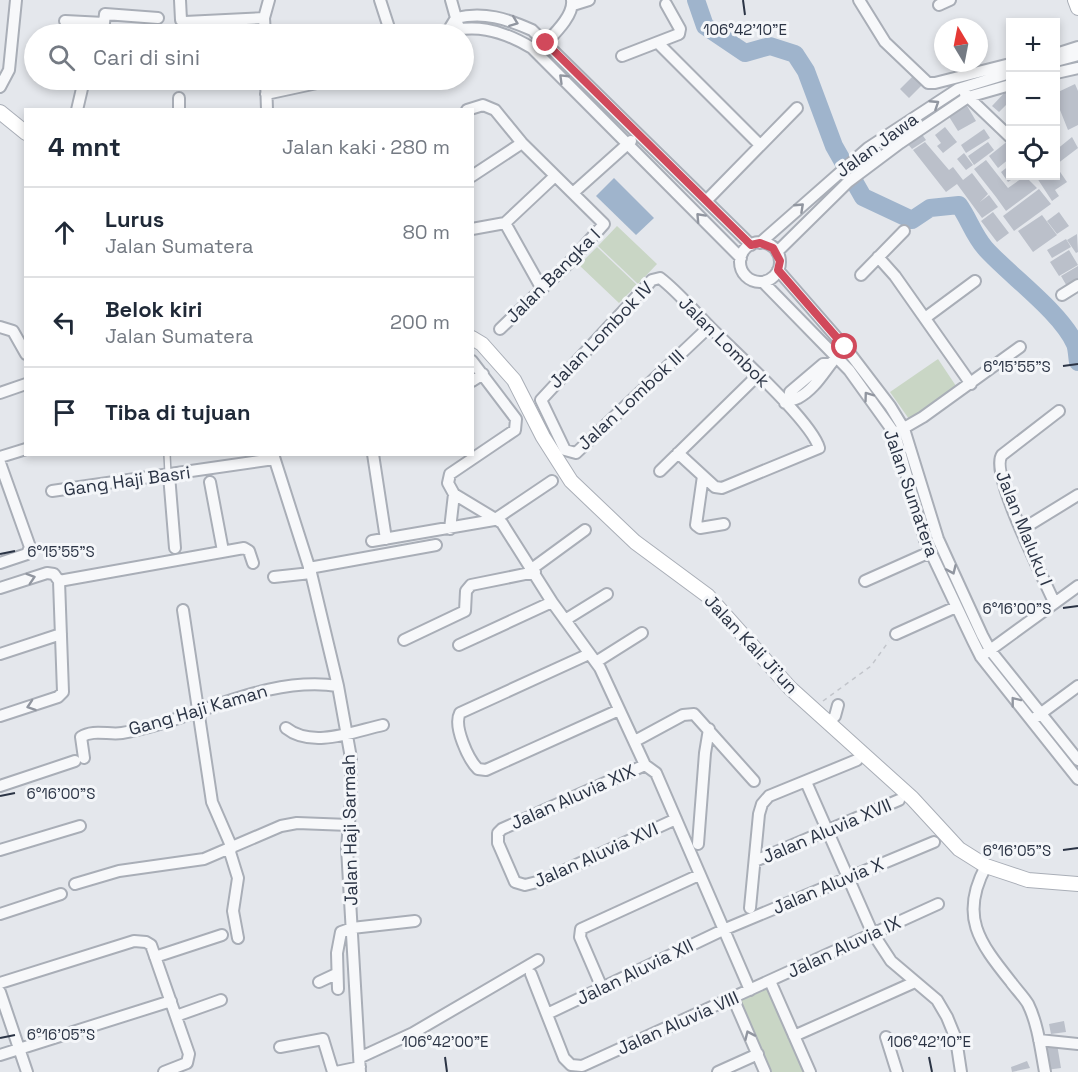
<!DOCTYPE html>
<html lang="id">
<head>
<meta charset="utf-8">
<style>
	body { margin:0; font-family:"Space Grotesk",sans-serif; background:#f2f2f3; color:#1f2937 }
	.controls { position:absolute; right:18px; top:18px; display:grid; overflow:hidden; border-radius:0px; box-shadow:0 3px 9px #0003 }
	.controls button { width:54px; height:54px; display:grid; place-items:center; padding:0; border:0; border-bottom:2px solid #e0e1e3; background:#fff; color:#1f2937; font:30px sans-serif }
	.compass { position:absolute; left:934px; top:18px; width:54px; height:54px; border-radius:50%; background:#fff; box-shadow:0 3px 9px #0003; rotate:350deg }
	.stop { position:absolute; width:18px; height:18px; margin:-14px; border:4px solid #d1495b; border-radius:50%; background:#fff }
	.stop.end { background:#d1495b; border-color:#fff; box-shadow:0 2px 6px #0008 }
	.list { margin:0; padding:0; list-style:none }
	h2 { display:flex; justify-content:space-between; align-items:center; height:78px; margin:0; padding:0 24px; font-size:26px }
	h2 small { font-size:20px; font-weight:400; color:#747a83 }
	.list li { display:grid; grid-template-columns:39px 1fr auto; gap:18px; align-items:center; box-sizing:border-box; height:90px; padding:0 24px; border-top:2px solid #e0e1e3 }
	.list b { display:block; font-size:22px; white-space:nowrap }
	.list p { margin:0; font-size:20px; white-space:nowrap; color:#747a83 }
	.list em { font-size:20px; font-style:normal; color:#747a83 }
	.icon { flex:none; width:33px; height:33px; fill:none; stroke:currentColor; stroke-width:2; stroke-linecap:round; stroke-linejoin:round }
	.map { position:relative; flex:none; width:1078px; height:1072px; overflow:hidden }
	.search { position:absolute; background:#fff; box-shadow:0 3px 9px #0003; left:24px; top:24px; width:450px; height:66px; display:flex; align-items:center; gap:15px; box-sizing:border-box; padding:0 21px; border-radius:33px; color:#747a83; font-size:22px }
	.panel { position:absolute; background:#fff; box-shadow:0 3px 9px #0003; left:24px; top:108px; width:450px; height:348px; border-radius:0px }
	.map>svg:first-child { display:block }
	.green { fill:#c9d6c5 }
	.water { fill:#9fb4cc }
	.lines { fill:none; stroke-linecap:round; stroke-linejoin:round }
	.river { stroke:#9fb4cc; stroke-width:18 }
	.building { fill:#bbc0ca }
	.lane-casing { stroke:#a9aeb7; stroke-width:8 }
	.street-casing { stroke:#a9aeb7; stroke-width:14 }
	.secondary-casing { stroke:#a9aeb7; stroke-width:16 }
	.path { stroke:#c2c5cb; stroke-width:1.5; stroke-dasharray:4.5 4.5; stroke-linecap:butt }
	.lane { stroke:#f7f8fa; stroke-width:5 }
	.street { stroke:#f7f8fa; stroke-width:10 }
	.secondary { stroke:#fff; stroke-width:14 }
	.oneway { stroke:#9196a0 }
	.route { stroke:#d1495b; stroke-width:8 }
	.ticks { fill:none; stroke:#2b3445; stroke-width:2 }
	.labels { text-anchor:middle; stroke-width:6; stroke-linejoin:round; paint-order:stroke }
	.street-label { font-size:18px; fill:#2b3445; stroke:#f4f6f9 }
	.ticks-label { font-size:15px; text-anchor:middle; fill:#2b3445; stroke:#f4f6f9; stroke-width:6; stroke-linejoin:round; paint-order:stroke }
</style>
</head>
<body>
<div class="map">
<svg width="1078" height="1072" viewBox="0 0 1078 1072">
	<rect width="100%" height="100%" fill="#e4e7ec"/>
	<!-- green -->
	<path class="green" d="M617,226L657,264L638,284L598,246Z
		M597,247L637,285L619,303L579,265Z
		M938,359L956,386L909,419L890,392Z
		M767,989L804,1072H772L740,1001Z"/>
	<!-- water -->
	<path class="water" d="M614,178L654,218L636,235L596,196Z"/>
	<g class="lines">
		<!-- river -->
		<path class="river" d="M696,0L705,26L745,53L770,46L795,54L806,71L834,146L863,197L912,220L930,208L959,205C969,219 973,234 985,248C1009,275 1061,312 1075,344C1077,349 1077,357 1078,362"/>
	</g>
	<!-- building -->
	<path class="building" d="M914,75L923,84L909,98L900,89Z
		M1075,84L1078,91V125L1068,130L1056,100V93Z
		M1007,90L1010,93V101L999,112L992,106Z
		M966,104L976,121L958,131L948,115Z
		M945,127L957,142L943,153L937,146L941,143L935,135Z
		M984,129L990,138L966,153L961,145Z
		M921,133L926,140L912,149L907,143Z
		M1072,137L1078,148L1057,164L1056,150Z
		M1009,140L1010,158L998,168L989,156Z
		M925,142L949,170L953,167L963,180L972,173L988,194L980,202L989,195L998,207L982,218L957,184L946,192L913,150Z
		M988,142L994,150L974,165L968,156Z
		M964,153L973,165L966,170L957,159Z
		M986,160L1008,188L1025,176L1037,188L1006,211L996,197L1003,191L996,197L974,169Z
		M1010,165V176H1017L1008,182L1001,172Z
		M1056,166L1067,182L1055,190L1059,196L1052,201L1037,178L1041,176H1056Z
		M1039,189L1051,204L1014,231L1003,216Z
		M993,212L1009,233L997,242L981,221Z
		M1059,212L1069,226L1057,234L1047,221Z
		M1042,215L1057,235L1033,252L1018,231Z
		M1077,234L1078,252L1076,253L1067,240Z
		M1066,239L1071,247L1052,258L1047,250Z
		M1069,250L1078,265L1059,276L1050,262Z
		M1078,266V282L1068,288L1061,276Z
		M1064,1021L1066,1032L1051,1034L1049,1024Z
		M1057,1044L1061,1068L1046,1070L1043,1045Z
		M1027,1061L1030,1068L1012,1072L1011,1067Z"/>
	<g class="lines">
		<defs>
			<path id="lane" d="M167,454L168,474"/>
			<path id="street" d="M180,0L181,20L185,22L264,18
				M380,0L391,34
				M451,0L458,25
				M859,0L885,42L928,83H935L1010,64
				M573,5L589,0
				M939,5L950,0
				M65,21L104,23L105,14L158,18
				M448,31L456,18C484,11 507,19 532,30L751,245
				M265,34L264,18L269,0
				M438,34C474,23 500,29 532,48L741,258
				M658,43L760,145
				M543,46C553,35 574,16 572,0
				M1056,54L1078,47
				M622,56L679,34L680,29L666,4
				M1056,61L1078,55
				M1056,73L1078,68
				M266,80L267,110
				M0,87L9,70L16,0
				M266,94L317,83
				M965,94L1010,137
				M179,98V110
				M77,110L84,80
				M467,110L483,105L495,110L522,143L604,224L570,262L500,329
				M472,176L522,143
				M574,192L631,141
				M706,201L797,108
				M505,223L542,289
				M505,223L555,176
				M472,229L505,223
				M740 262a20 20 0 1 1 40 0a20 20 0 1 1-40 0Z
				M760,243L868,148L958,89L1010,73
				M777,252L848,182L900,143L968,97L1010,85
				M878,257L895,276L971,384
				M778,270L845,347L890,406L904,429L938,539L982,635L990,650L1078,760
				M861,275L904,231
				M763,282L849,370L895,434L925,540L973,641L981,657L1078,779
				M1062,295L1078,285
				M925,318L975,281
				M0,327L13,331L26,354
				M472,361L516,419L515,430L450,474L448,483L454,494L502,523L552,602L600,668L645,765L656,773L750,990
				M472,381L483,374
				M0,393L26,384
				M789,400L790,392L823,364H830
				M785,403C789,399 793,401 798,398C817,388 826,367 840,353
				M897,432L923,417L1020,347
				M678,453L715,487L722,488L819,448C812,421 730,348 707,324C692,309 677,291 660,278L652,280L541,400L565,450L576,453L709,327
				M273,454L311,573L338,686L351,758V800L347,848L360,1072
				M373,454L386,539
				M0,457L26,449
				M0,463L30,547L27,554L0,563
				M660,471L758,375
				M169,475L175,548
				M703,476L696,525L700,528L724,524
				M210,482L223,551
				M52,491L274,459
				M450,529L454,494
				M1021,530L1078,495
				M372,541L494,520L552,481
				M309,568L436,545
				M533,568L585,530
				M274,577L311,573
				M59,581L244,548L249,551L253,563
				M865,581L930,552
				M0,588L47,573L54,574L59,581
				M1054,602C1044,579 989,472 1002,455L1059,411
				M183,610L212,802L232,848
				M565,620L607,594
				M896,634L956,607
				M404,640L465,611L466,591L471,585L535,572
				M459,645L552,602
				M986,653L1078,586
				M0,654L61,634
				M589,654L460,713C453,726 468,759 478,769L486,770L619,710
				M596,662L642,633
				M0,716L58,697L63,692L59,581
				M1036,717L1078,686
				M829,722L835,716L838,705
				M286,728C312,749 355,731 383,725
				M635,741L683,715L694,714L754,781
				M84,758L81,737C93,729 109,735 122,733C194,721 263,675 338,686
				M645,765L502,829L498,833V843L515,882L525,885L541,881L676,819
				M806,782L872,932L891,961L937,1000L947,1017L956,1039L961,1072
				M0,786L75,761
				M698,844L705,753L709,729
				M229,849L238,878L233,911L238,938
				M0,850L80,826
				M755,861L899,800
				M986,866C959,916 979,942 1011,982C1016,989 1024,997 1028,1004C1038,1024 1041,1051 1045,1072
				M75,884L119,871L204,859L281,826L297,823L349,825
				M750,908L759,814L762,804L769,796L857,760
				M0,914L61,894
				M155,957L222,935
				M531,974L564,1058L571,1065L582,1066L938,904
				M770,981L810,1072
				M319,982L336,974
				M0,983L134,941L146,942L151,945L189,1054L187,1063L164,1072
				M602,988L580,937L581,929L699,875
				M338,989L337,953L341,932L352,928L415,921
				M0,992L27,1072
				M733,998L765,1072
				M547,1014L723,930L934,842
				M176,1016L221,1000
				M794,1036L915,982
				M886,1037L897,1072
				M1039,1040L1078,1044
				M280,1047L323,1039L333,1072
				M0,1055L171,1001
				M361,1057L413,1033L538,960
				M336,1072L360,1067
				M718,1072L758,1054"/>
			<path id="secondary" d="M1075,0L1078,8
				M0,112L26,133
				M472,338L482,344L514,380L543,437L571,481L635,542L708,596L790,688L912,798L959,849L986,866L1028,880L1078,884"/>
		</defs>
		<!-- lane casing -->
		<use href="#lane" class="lane-casing"/>
		<!-- street casing -->
		<use href="#street" class="street-casing"/>
		<!-- secondary casing -->
		<use href="#secondary" class="secondary-casing"/>
		<!-- path -->
		<path class="path" d="M823,701L871,666L889,641"/>
		<!-- lane -->
		<use href="#lane" class="lane"/>
		<!-- street -->
		<use href="#street" class="street"/>
		<!-- secondary -->
		<use href="#secondary" class="secondary"/>
	</g>
	<!-- one-way arrows -->
	<defs><path id="oneway-chevron" d="M-2-3.5L2.5 0L-2 3.5" fill="none" stroke-width="1.6" stroke-linecap="round" stroke-linejoin="round" transform="scale(1.5)"/></defs>
	<g class="oneway">
		<use href="#oneway-chevron" transform="translate(514 22) rotate(21)"/>
		<use href="#oneway-chevron" transform="translate(563 78) rotate(-136)"/>
		<use href="#oneway-chevron" transform="translate(935 104) rotate(-33)"/>
		<use href="#oneway-chevron" transform="translate(800 207) rotate(-43)"/>
		<use href="#oneway-chevron" transform="translate(700 217) rotate(-133)"/>
		<use href="#oneway-chevron" transform="translate(868 396) rotate(-126)"/>
		<use href="#oneway-chevron" transform="translate(952 570) rotate(66)"/>
		<use href="#oneway-chevron" transform="translate(31 578) rotate(-18)"/>
		<use href="#oneway-chevron" transform="translate(1015 701) rotate(-128)"/>
		<use href="#oneway-chevron" transform="translate(31 706) rotate(161)"/>
		<use href="#oneway-chevron" transform="translate(749 1035) rotate(-114)"/>
	</g>
	<g class="lines">
		<!-- route -->
		<path class="route" d="M546,43L751,245L760,243L773,248L780,261L778,270L845,347"/>
	</g>
	<!-- ticks -->
	<path class="ticks" d="M743,0L745,15M1063,366L1078,364M0,554L15,551M1063,608L1078,606M0,796L15,793M1063,850L1078,848M0,1038L15,1035M445,1057L447,1072M929,1057L932,1072"/>
	<g class="labels">
		<!-- street labels -->
		<g class="street-label">
			<text transform="translate(877 145) rotate(-36)" y="6">Jalan Jawa</text>
			<text transform="translate(553 276) rotate(-45)" y="6">Jalan Bangka I</text>
			<text transform="translate(601 335) rotate(-46)" y="6">Jalan Lombok IV</text>
			<text transform="translate(724 342) rotate(45)" y="6">Jalan Lombok</text>
			<text transform="translate(631 400) rotate(-43)" y="6">Jalan Lombok III</text>
			<text transform="translate(127 481) rotate(-8)" y="6">Gang Haji Basri</text>
			<text transform="translate(911 493) rotate(71)" y="6">Jalan Sumatera</text>
			<text transform="translate(1024 528) rotate(68)" y="6">Jalan Maluku I</text>
			<text transform="translate(751 644) rotate(47)" y="6">Jalan Kali Ji'un</text>
			<text transform="translate(198 710) rotate(-16)" y="6">Gang Haji Kaman</text>
			<text transform="translate(573 797) rotate(-24)" y="6">Jalan Aluvia XIX</text>
			<text transform="translate(350 830) rotate(-91)" y="6">Jalan Haji Sarmah</text>
			<text transform="translate(827 831) rotate(-23)" y="6">Jalan Aluvia XVII</text>
			<text transform="translate(596 855) rotate(-24)" y="6">Jalan Aluvia XVI</text>
			<text transform="translate(828 886) rotate(-23)" y="6">Jalan Aluvia X</text>
			<text transform="translate(844 947) rotate(-25)" y="6">Jalan Aluvia IX</text>
			<text transform="translate(635 972) rotate(-26)" y="6">Jalan Aluvia XII</text>
			<text transform="translate(678 1023) rotate(-24)" y="6">Jalan Aluvia VIII</text>
		</g>
	</g>
	<g class="ticks-label">
		<text x="745" y="35">106°42'10"E</text>
		<text x="1017" y="372">6°15'55"S</text>
		<text x="61" y="557">6°15'55"S</text>
		<text x="1017" y="614">6°16'00"S</text>
		<text x="61" y="799">6°16'00"S</text>
		<text x="1017" y="856">6°16'05"S</text>
		<text x="61" y="1040">6°16'05"S</text>
		<text x="445" y="1047">106°42'00"E</text>
		<text x="929" y="1047">106°42'10"E</text>
	</g>
</svg>
<div class="controls">
<button>+</button>
<button>−</button>
<button><svg class="icon" aria-label="locate" viewBox="0 0 24 24"><circle cx="12" cy="12" r="6"/><path d="M12 2v4M12 18v4M2 12h4M18 12h4"/></svg></button>
</div>
<svg class="compass" viewBox="-18 -18 36 36"><path d="M0-13l5 13h-10z" fill="#e53935"/><path d="M0 13l5-13h-10z" fill="#747a83"/></svg>
<div class="stop" style="left:845px;top:347px"></div>
<div class="stop end" style="left:546px;top:43px"></div>
<div class="search"><svg class="icon" aria-label="search" viewBox="0 0 24 24"><circle cx="10" cy="10" r="6"/><path d="M15 15l6 6"/></svg>Cari di sini</div>
<section class="panel">
<h2>4 mnt<small>Jalan kaki · 280 m</small></h2>
<ul class="list">
<li><svg class="icon" aria-label="ahead" viewBox="0 0 24 24"><path d="M12 20V5M6 11l6-6 6 6"/></svg><div><b>Lurus</b><p>Jalan Sumatera</p></div><em>80 m</em></li>
<li><svg class="icon" aria-label="left" viewBox="0 0 24 24"><path d="M17 20v-9H6M10 6l-5 5 5 5"/></svg><div><b>Belok kiri</b><p>Jalan Sumatera</p></div><em>200 m</em></li>
<li><svg class="icon" aria-label="arrive" viewBox="0 0 24 24"><path d="M6 21V4h12l-3 4 3 4H6"/></svg><div><b>Tiba di tujuan</b></div></li>
</ul>
</section>
</div>
</body>
</html>
